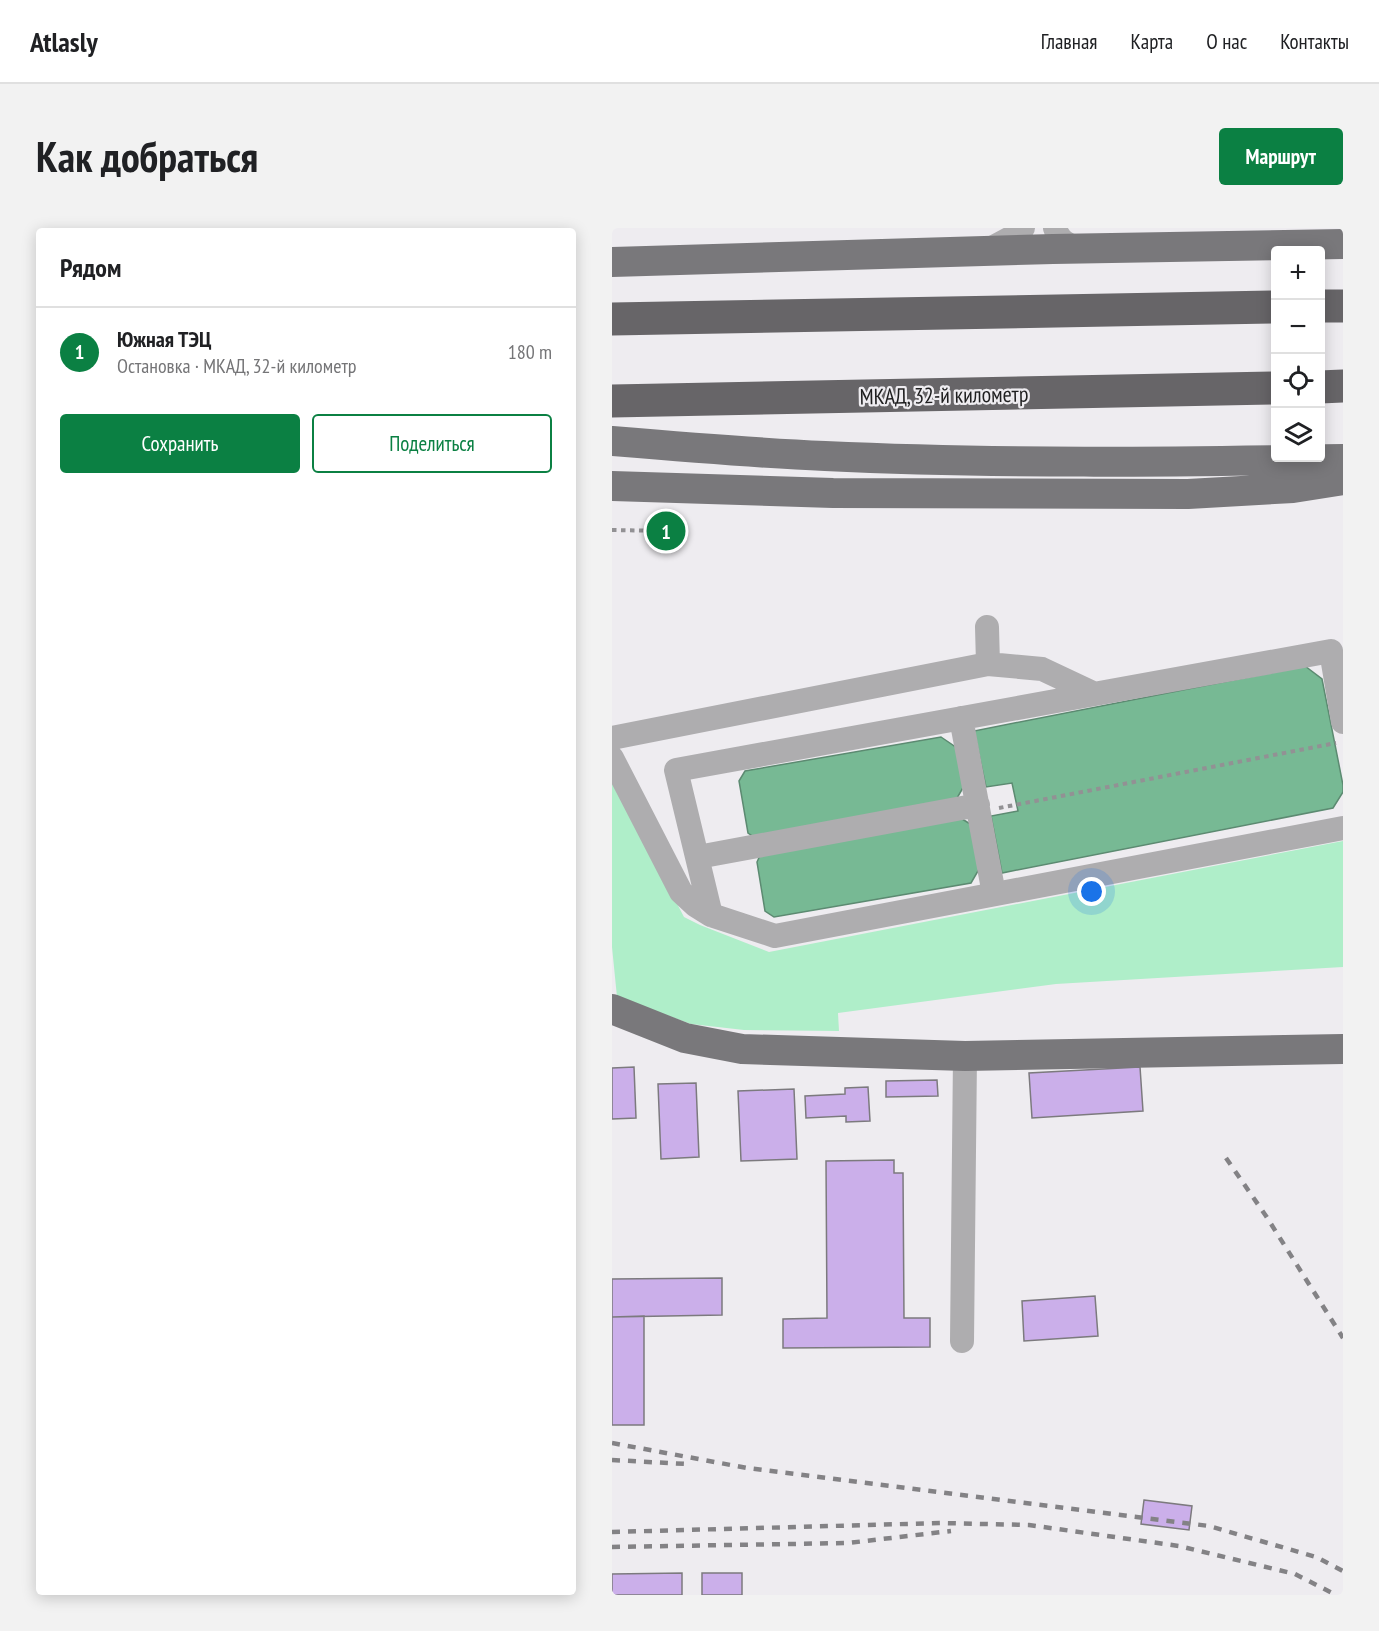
<!DOCTYPE html>
<html lang="ru">
<head>
<meta charset="utf-8">
<style>
	body { margin:0; font-family:"PT Sans Narrow",sans-serif; background:#f2f2f2; color:#202124 }
	.controls { position:absolute; right:18px; top:18px; display:grid; overflow:hidden; border-radius:6px; box-shadow:0 3px 15px #0003 }
	.controls button { width:54px; height:54px; display:grid; place-items:center; padding:0; border:0; border-bottom:2px solid #e0e0e0; background:#fff; color:#202124; font:30px sans-serif }
	.you { position:absolute; left:480px; top:664px; width:21px; height:21px; margin:-15px; border:4px solid #fff; border-radius:50%; background:#1a73e8; box-shadow:0 0 0 9px #1a73e833 }
	.badge { display:grid; place-items:center; width:39px; height:39px; border-radius:50%; background:#0b8043; color:#fff; font-size:20px; font-weight:700 }
	.pin { position:absolute; translate:-50% -50%; border:3px solid #fff; box-shadow:0 2px 6px #0006 }
	.list { margin:0; padding:0; list-style:none }
	h2 { display:flex; justify-content:space-between; align-items:center; height:78px; margin:0; padding:0 24px; font-size:26px }
	h2 small { font-size:20px; font-weight:400; color:#757577 }
	.list li { display:grid; grid-template-columns:39px 1fr auto; gap:18px; align-items:center; box-sizing:border-box; height:90px; padding:0 24px; border-top:2px solid #e0e0e0 }
	.list b { display:block; font-size:22px; white-space:nowrap }
	.list p { margin:0; font-size:20px; white-space:nowrap; color:#757577 }
	.list em { font-size:20px; font-style:normal; color:#757577 }
	.actions { display:flex; gap:12px; padding:18px 24px }
	.actions a { flex:1; padding:14px 0; border:2px solid #0b8043; border-radius:6px; text-align:center; font-size:21px; color:#0b8043 }
	.actions .main { background:#0b8043; color:#fff }
	.icon { flex:none; width:33px; height:33px; fill:none; stroke:currentColor; stroke-width:2; stroke-linecap:round; stroke-linejoin:round }
	.map { position:relative; flex:none; width:731px; height:1367px; overflow:hidden; border-radius:6px }
	header { display:flex; align-items:center; gap:36px; box-sizing:border-box; height:84px; padding:0 30px; background:#fff; border-bottom:2px solid #e0e0e0 }
	header strong { font-size:28px }
	nav { display:flex; gap:33px; margin-inline-start:auto; font-size:21px }
	.intro { display:flex; align-items:center; justify-content:space-between; box-sizing:border-box; height:144px; padding:0 36px }
	h1 { margin:0; font-size:42px }
	.button { padding:15px 27px; border-radius:6px; background:#0b8043; color:#fff; font-size:21px; font-weight:700 }
	main { display:flex; gap:36px; padding:0 36px }
	aside { flex:1; background:#fff; border-radius:6px; box-shadow:0 3px 15px #0003 }
	.map>svg:first-child { display:block }
	.green { fill:#afeec9 }
	.water { fill:#77b994; stroke:#5c8a71; stroke-width:1.5 }
	.building { fill:#cbafea; stroke:#7c7a7e; stroke-width:1.5 }
	.lines { fill:none; stroke-linecap:round; stroke-linejoin:round }
	.path { stroke:#929194; stroke-width:4; stroke-dasharray:4.5 4.5; stroke-linecap:butt }
	.minor { stroke:#aeadaf; stroke-width:24 }
	.major { stroke:#79787b; stroke-width:30 }
	.highway { stroke:#676568; stroke-width:33 }
	.rail { stroke:#838285; stroke-width:4.5; stroke-dasharray:8 8; stroke-linecap:butt }
	.labels { text-anchor:middle; stroke-width:4.5; stroke-linejoin:round; paint-order:stroke }
	.street-label { font-size:22px; fill:#1e1e1f; stroke:#eeecf0 }
</style>
</head>
<body>
<header>
<strong>Atlasly</strong>
<nav><a>Главная</a><a>Карта</a><a>О нас</a><a>Контакты</a></nav>
</header>
<div class="intro"><h1>Как добраться</h1><a class="button">Маршрут</a></div>
<main>
<aside>
<h2>Рядом<small></small></h2>
<ul class="list">
<li><span class="badge">1</span><div><b>Южная ТЭЦ</b><p>Остановка · МКАД, 32-й километр</p></div><em>180 m</em></li>
</ul>
<div class="actions"><a class="main">Сохранить</a><a>Поделиться</a></div>
</aside>
<div class="map">
<svg width="731" height="1367" viewBox="0 0 731 1367">
	<rect width="100%" height="100%" fill="#eeecf0"/>
	<!-- green -->
	<path class="green" d="M0,551L72,689L88,697L157,724L731,613V739L444,756L226,785L227,803L132,802L79,796L5,769L0,719Z"/>
	<!-- water -->
	<path class="water" d="M693,438L710,451L731,557V564L721,580L390,645L379,588L406,583L400,555L374,559L362,503Z
		M329,509L345,520L352,558L341,577L145,611L136,605L127,553L133,543Z
		M347,589L363,599L370,636L359,655L162,689L153,683L145,634L150,623Z"/>
	<!-- building -->
	<path class="building" d="M22,839L24,890L0,891V840Z
		M528,839L531,883L420,890L417,845Z
		M325,852L326,868L274,869V853Z
		M84,855L87,929L49,931L46,856Z
		M256,859L258,893L234,894V888L194,890L193,868L233,866V860Z
		M182,861L185,931L129,933L126,863Z
		M282,932V945H291L292,1090H318V1119L171,1120V1091L215,1090L214,933Z
		M110,1050V1087L0,1089V1051Z
		M483,1068L486,1108L412,1113L410,1073Z
		M32,1088V1197H0V1089Z
		M532,1272L580,1278L577,1302L529,1296Z
		M70,1345V1367H0V1346Z
		M90,1345H130V1367H90Z"/>
	<g class="lines">
		<!-- path -->
		<path class="path" d="M0,302L54,303
			M387,580L724,515"/>
		<!-- minor -->
		<path class="minor" d="M443,0C447,13 456,18 469,21
			M376,22L406,6L411,0
			M375,399L376,436
			M349,490L382,666
			M731,494L719,423L64,542L99,687L163,708L731,600
			M0,510L376,436L430,441L481,465
			M0,530L69,664L83,677L99,687
			M86,629L366,577
			M350,1113L353,828"/>
		<!-- major -->
		<path class="major" d="M0,34L441,21L731,16
			M0,213C71,219 142,225 213,228C386,236 558,234 731,231
			M0,258L221,265L576,266L681,260L731,252
			M0,781L73,810L130,821L353,828L731,821"/>
		<!-- highway -->
		<path class="highway" d="M708,78H731
			M0,91L664,79
			M708,159L731,158
			M0,173L664,160"/>
		<!-- rail -->
		<path class="rail" d="M614,930L654,988L731,1110
			M0,1215L135,1240L597,1298L704,1329L731,1343
			M0,1232L75,1236
			M0,1304L329,1295L417,1297L567,1318L683,1346L724,1367
			M0,1319L236,1315L339,1303"/>
	</g>
	<g class="labels">
		<!-- street labels -->
		<g class="street-label">
			<text transform="translate(332 167) rotate(-1)" y="8">МКАД, 32-й километр</text>
		</g>
	</g>
</svg>
<div class="controls">
<button>+</button>
<button>−</button>
<button><svg class="icon" aria-label="locate" viewBox="0 0 24 24"><circle cx="12" cy="12" r="6"/><path d="M12 2v4M12 18v4M2 12h4M18 12h4"/></svg></button>
<button><svg class="icon" aria-label="layers" viewBox="0 0 24 24"><path d="M12 4l9 5-9 5-9-5zM3 14l9 5 9-5"/></svg></button>
</div>
<div class="you"></div>
<div class="pin badge" style="left:54px;top:303px">1</div>
</div>
</main>
</body>
</html>
